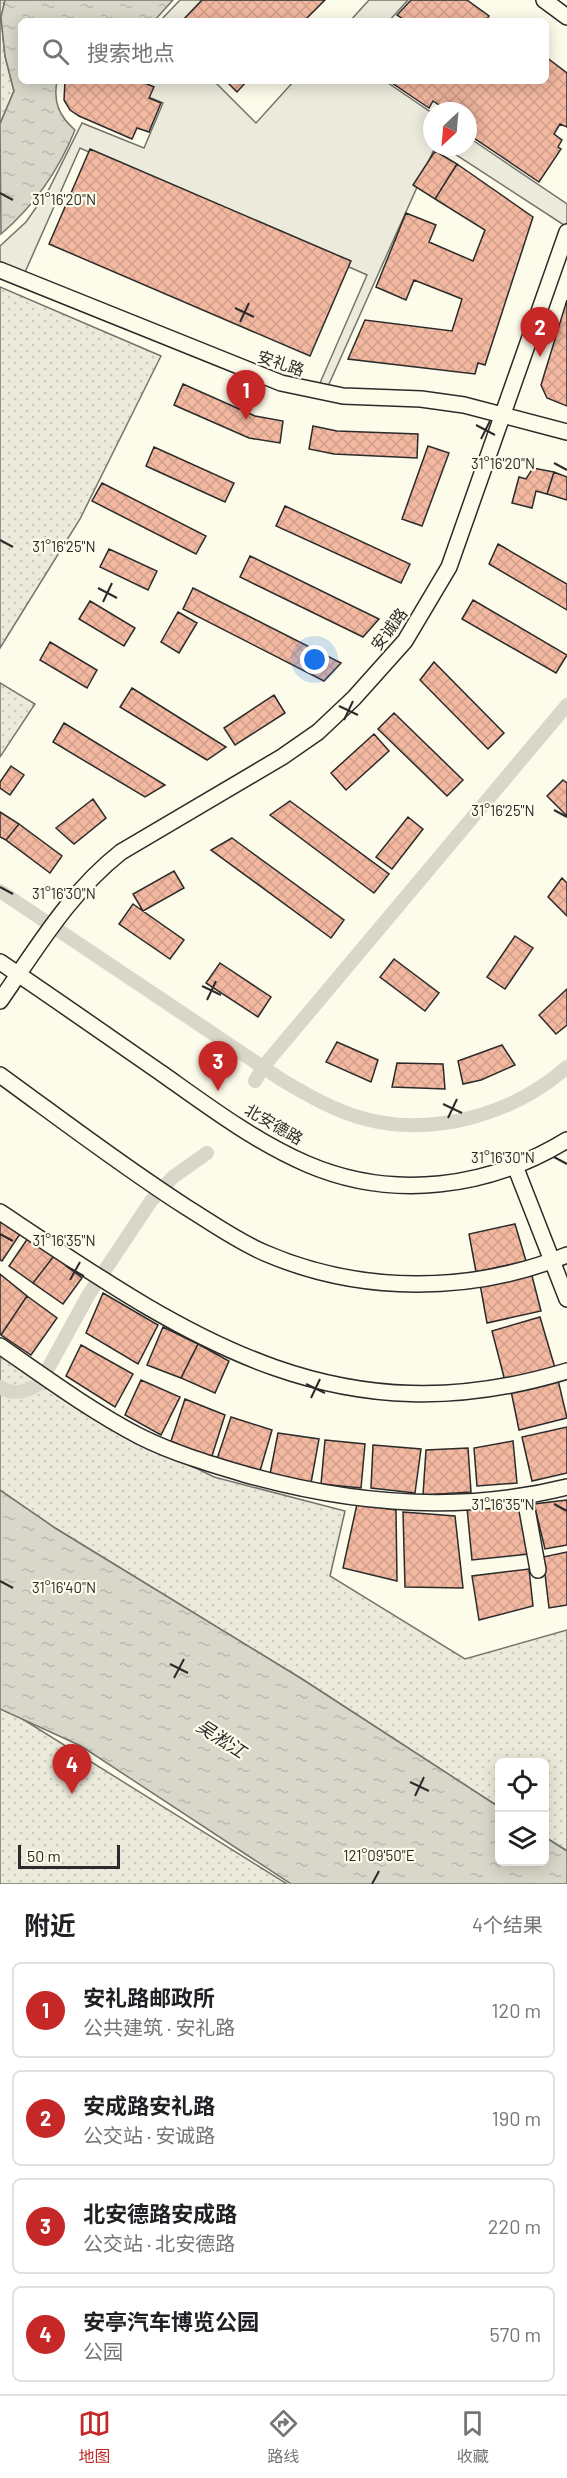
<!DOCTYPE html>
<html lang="zh">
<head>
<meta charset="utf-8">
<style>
	body { margin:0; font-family:Barlow,"Noto Sans SC",sans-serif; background:#f6f6f6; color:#202124 }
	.controls { position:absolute; right:18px; bottom:18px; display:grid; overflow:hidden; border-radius:9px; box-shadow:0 3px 15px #0003 }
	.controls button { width:54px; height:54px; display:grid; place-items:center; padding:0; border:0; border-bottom:2px solid #e0e0e0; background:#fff; color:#202124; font:30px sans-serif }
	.compass { position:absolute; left:423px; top:102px; width:54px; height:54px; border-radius:50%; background:#fff; box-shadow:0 3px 15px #0003; rotate:206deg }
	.scale { position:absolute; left:18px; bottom:15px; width:102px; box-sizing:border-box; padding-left:6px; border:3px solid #2b2b2b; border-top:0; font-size:16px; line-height:21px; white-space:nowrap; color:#2b2b2b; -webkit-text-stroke:4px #fdfbea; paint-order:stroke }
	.you { position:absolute; left:315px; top:660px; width:21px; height:21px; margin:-15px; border:4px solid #fff; border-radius:50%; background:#1a73e8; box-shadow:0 0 0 9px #1a73e833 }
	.badge { display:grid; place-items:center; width:39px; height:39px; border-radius:50%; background:#c62828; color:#fff; font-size:20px; font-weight:700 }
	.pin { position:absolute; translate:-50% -50px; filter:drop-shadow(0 2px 3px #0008) }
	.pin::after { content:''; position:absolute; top:32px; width:21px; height:18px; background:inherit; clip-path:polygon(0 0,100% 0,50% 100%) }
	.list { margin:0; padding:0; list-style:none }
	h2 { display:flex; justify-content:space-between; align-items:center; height:78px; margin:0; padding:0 24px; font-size:26px }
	h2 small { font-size:20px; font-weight:400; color:#757577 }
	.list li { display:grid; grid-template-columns:39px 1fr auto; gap:18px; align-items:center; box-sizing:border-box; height:96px; margin:0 12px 12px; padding:0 12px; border:2px solid #e0e0e0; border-radius:9px }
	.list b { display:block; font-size:22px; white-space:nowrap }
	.list p { margin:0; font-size:20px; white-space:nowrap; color:#757577 }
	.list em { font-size:20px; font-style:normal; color:#757577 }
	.icon { flex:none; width:33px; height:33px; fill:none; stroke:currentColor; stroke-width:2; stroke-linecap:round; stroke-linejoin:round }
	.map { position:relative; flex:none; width:567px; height:1884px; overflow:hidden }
	.search { position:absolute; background:#fff; box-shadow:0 3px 15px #0003; left:18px; right:18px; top:18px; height:66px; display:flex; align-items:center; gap:15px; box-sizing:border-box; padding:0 21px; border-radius:9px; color:#757577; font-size:22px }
	.sheet { height:510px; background:#fff }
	nav { display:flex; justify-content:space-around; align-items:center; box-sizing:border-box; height:84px; border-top:2px solid #e0e0e0; background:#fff; font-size:16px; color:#757577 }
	nav a { display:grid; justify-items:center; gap:3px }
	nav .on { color:#c62828 }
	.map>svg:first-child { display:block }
	.park { fill:url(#park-dots); stroke:#74746e; stroke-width:1.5 }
	.parking { fill:#eceadb; stroke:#74746e; stroke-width:1.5 }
	.water { fill:url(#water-ripples); stroke:#74746e; stroke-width:1.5 }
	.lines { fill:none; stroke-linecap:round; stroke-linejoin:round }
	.canal { stroke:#d8d7c9; stroke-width:14 }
	.building { fill:url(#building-cross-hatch); stroke:#2b2b2b; stroke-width:1.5 }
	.minor-casing { stroke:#2b2b2b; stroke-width:18 }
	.minor { stroke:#fdfbea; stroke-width:15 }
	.ticks { fill:none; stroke:#2b2b2b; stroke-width:2 }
	.labels { text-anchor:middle; stroke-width:4.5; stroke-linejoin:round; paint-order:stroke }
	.street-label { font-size:16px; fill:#2b2b2b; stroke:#fdfbea }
	.water-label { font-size:18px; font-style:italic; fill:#2b2b2b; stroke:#fdfbea }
	.ticks-label { font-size:15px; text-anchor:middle; fill:#2b2b2b; stroke:#fdfbea; stroke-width:4.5; stroke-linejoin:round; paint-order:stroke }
</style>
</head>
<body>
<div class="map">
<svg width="567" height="1884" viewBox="0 0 567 1884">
	<defs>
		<pattern id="park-dots" width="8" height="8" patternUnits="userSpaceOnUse" patternTransform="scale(1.5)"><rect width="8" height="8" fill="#ecebdb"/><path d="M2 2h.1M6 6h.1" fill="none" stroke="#cbcabc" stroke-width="1.8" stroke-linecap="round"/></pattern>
		<pattern id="water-ripples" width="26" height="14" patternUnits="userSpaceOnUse" patternTransform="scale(1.5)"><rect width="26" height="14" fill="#d8d7c9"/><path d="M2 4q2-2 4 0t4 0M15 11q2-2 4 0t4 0" fill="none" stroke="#bab9ad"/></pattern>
		<pattern id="building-cross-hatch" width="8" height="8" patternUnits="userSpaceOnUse" patternTransform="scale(1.5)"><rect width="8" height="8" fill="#f2b8a0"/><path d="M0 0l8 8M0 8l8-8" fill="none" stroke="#d09e8a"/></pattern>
	</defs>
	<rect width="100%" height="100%" fill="#fdfbea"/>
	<!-- park -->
	<path class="park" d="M0,0H5L1,17L5,56L14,91L0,124Z
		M0,287L161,356L80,519L0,648Z
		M0,683L35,704L0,757Z
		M0,1349L145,1443L214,1477L345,1511L330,1576L465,1659L567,1630V1851L545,1837L544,1762H500L499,1807L302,1679L55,1528L0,1490Z
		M0,1705L287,1884H0Z"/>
	<!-- parking -->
	<path class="parking" d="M180,0H204L184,21H160Z
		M369,0H408L389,21H350Z
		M110,81H214L256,123L294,81H385L432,113V147H435L325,393L316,392L367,275L80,148L22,279L0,270V246L26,222L49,189L82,123L144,148L163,103Z
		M468,137L567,204V227L444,147H468Z"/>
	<!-- water -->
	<path class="water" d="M5,0H173L154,21H21V81H57C53,102 59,116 75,130C58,172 35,205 1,234L0,124L14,91L5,56L1,17Z
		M0,1490L55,1528L302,1679L499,1807L500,1862H544L545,1837L567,1851V1884H291L81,1746L0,1709Z"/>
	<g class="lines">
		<!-- canal -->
		<path class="canal" d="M0,891L282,1080C309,1096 335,1111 365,1119C434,1137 514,1114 567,1067
			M255,1081L263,1067L567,705
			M0,1387C14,1396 27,1392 40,1383L89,1294L151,1201L173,1177L207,1153"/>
	</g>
	<!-- building -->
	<path class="building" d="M202,0H325L304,21H182Z
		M411,0H467L489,16L486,21H402L403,19L397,15Z
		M546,57L567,73V127L560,124L554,134L562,140L558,147L561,149L539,182L468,134V111H448L433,101L429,108L389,81H546Z
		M65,81H140L154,87L149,98L161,103L149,132L137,128L132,139L79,116L70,110L64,100Z
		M226,81H247L237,92Z
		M90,149L351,261L310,356L49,244Z
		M435,151L457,164L435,199L413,185Z
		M457,164L533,217L485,365L478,363L475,374L348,359L365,320L452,331L462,299L414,280L406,300L376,287L406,213L436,225L429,242L473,261L485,230L435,199Z
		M567,300V406L547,398L541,385Z
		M183,384L255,416L283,421L280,443L249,438L174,405Z
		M313,426L337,431L418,434L417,458L334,454L309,449Z
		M428,446L449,453L422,526L402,519Z
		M154,447L234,483L225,502L146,466Z
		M533,468L554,472L547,494L536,491L532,508L512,503L519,477L526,479Z
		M554,472L567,477V500L547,494Z
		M102,483L206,536L196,554L92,501Z
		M285,506L410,564L401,583L276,526Z
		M498,544L567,584V610L489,564Z
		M109,549L157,571L148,590L100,567Z
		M250,556L379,619L363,637L240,577Z
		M193,588L341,663L324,681L183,609Z
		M473,600L567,655L556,673L462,619Z
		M90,601L135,628L124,646L79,619Z
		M178,612L197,623L179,653L161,642Z
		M50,642L97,670L87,688L40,660Z
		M434,662L504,733L488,749L420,680Z
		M132,688L226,747L207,760L120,707Z
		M274,695L285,713L235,745L224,728Z
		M394,713L463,780L447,796L378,729Z
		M64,723L165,785L145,797L53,742Z
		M374,734L389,751L346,790L331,773Z
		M11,766L24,775L10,795L0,788V782Z
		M563,780L567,783V816L547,796Z
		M93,799L106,818L74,844L56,828Z
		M290,801L389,874L374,893L270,815Z
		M0,812L19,824L6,840L0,837Z
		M408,817L423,829L392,869L376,857Z
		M19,824L62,856L50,873L6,840Z
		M232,838L344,920L331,938L211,850Z
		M174,871L184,888L143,911L133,894Z
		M562,878L567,883V916L548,897Z
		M133,904L184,940L170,959L119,924Z
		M515,936L533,948L505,989L487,977Z
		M394,959L439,993L425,1011L380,977Z
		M220,963L271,997L258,1017L206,983Z
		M567,989V1025L556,1034L539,1015Z
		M337,1042L378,1060L371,1082L326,1062Z
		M502,1045L515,1065L481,1080L463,1084L458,1061Z
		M397,1063L443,1064L445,1089L392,1087Z
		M0,1220L20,1234L2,1261L0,1260Z
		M515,1224L526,1261L476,1272L469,1234Z
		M28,1238L54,1256L33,1283L9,1266Z
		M54,1256L82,1278L63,1304L33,1283Z
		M531,1272L541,1311L487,1323L480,1284Z
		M0,1274L27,1296L1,1335L0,1334Z
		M103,1293L158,1325L138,1364L86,1333Z
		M27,1296L57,1318L31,1355L1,1335Z
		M540,1317L555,1368L505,1381L492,1331Z
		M163,1327L198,1344L181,1378L147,1365Z
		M198,1344L229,1361L215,1393L181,1378Z
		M81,1345L133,1374L115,1407L66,1376Z
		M141,1380L180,1397L161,1435L125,1415Z
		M558,1380L567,1418L519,1430L511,1391Z
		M185,1399L225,1415L211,1459L171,1441Z
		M231,1417L272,1430L260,1471L217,1459Z
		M567,1427V1473L532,1481L522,1437Z
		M278,1433L319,1439L311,1483L270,1474Z
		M325,1440L365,1444L361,1488L321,1484Z
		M513,1441L517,1483L477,1486L474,1448Z
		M373,1445L421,1449L415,1493L371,1488Z
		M468,1448L471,1492L423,1495L426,1450Z
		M567,1500V1545L545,1549L534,1504Z
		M357,1504L396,1510L397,1581L343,1568Z
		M520,1504L528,1554L472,1560L467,1508Z
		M403,1512L455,1516L463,1588L405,1587Z
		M567,1552V1605L549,1608L543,1557Z
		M529,1569L533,1606L479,1620L472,1576Z"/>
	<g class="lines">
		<defs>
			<path id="minor" d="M544,0L567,17
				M0,270L281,383L343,396L421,399L464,405L567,432
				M0,962C55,999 109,1037 164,1075C209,1107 256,1142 307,1164C393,1201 489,1188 567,1140
				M0,1001C37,948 70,892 121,852L282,757L318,732L354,698L405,641L449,567L567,232
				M0,1075C62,1120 122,1166 186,1207C212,1223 237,1241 265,1253C360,1294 471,1294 567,1255
				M515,1166L567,1299
				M0,1212C185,1335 334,1442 567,1371
				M0,1346C46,1378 91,1411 141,1437C173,1453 210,1464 244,1474C350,1504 459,1514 567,1487
				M525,1498L538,1570"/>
		</defs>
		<!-- minor casing -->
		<use href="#minor" class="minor-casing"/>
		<!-- minor -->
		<use href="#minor" class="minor"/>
	</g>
	<!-- ticks -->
	<path class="ticks" d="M0,193L13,200M235,308L254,317M240,322L249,303M476,425L495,435M481,439L490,421M554,463L567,470M0,540L13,547M98,588L117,598M103,602L112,583M339,706L358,715M344,720L353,701M554,810L567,817M0,887L13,894M202,986L221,995M207,1000L216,981M443,1104L462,1113M448,1118L457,1099M554,1157L567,1164M0,1234L13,1241M66,1266L84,1276M70,1280L80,1262M306,1384L325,1393M311,1398L320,1379M554,1504L567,1511M0,1581L13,1588M170,1664L188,1673M174,1678L184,1659M410,1782L429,1791M415,1796L424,1777M372,1884L379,1871"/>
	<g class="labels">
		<!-- street labels -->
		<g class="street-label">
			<text transform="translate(281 363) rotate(18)" y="6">安礼路</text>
			<text transform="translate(389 629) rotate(-53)" y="6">安诚路</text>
			<text transform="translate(274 1124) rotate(30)" y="6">北安德路</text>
		</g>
		<!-- water labels -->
		<g class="water-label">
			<text transform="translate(221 1739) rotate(33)" y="6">吴淞江</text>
		</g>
	</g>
	<g class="ticks-label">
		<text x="64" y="205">31°16'20"N</text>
		<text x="503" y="469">31°16'20"N</text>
		<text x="64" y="552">31°16'25"N</text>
		<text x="503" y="816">31°16'25"N</text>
		<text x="64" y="899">31°16'30"N</text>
		<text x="503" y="1163">31°16'30"N</text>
		<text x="64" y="1246">31°16'35"N</text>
		<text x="503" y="1510">31°16'35"N</text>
		<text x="64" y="1593">31°16'40"N</text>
		<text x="379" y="1861">121°09'50"E</text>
	</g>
</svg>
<div class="controls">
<button><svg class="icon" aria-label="locate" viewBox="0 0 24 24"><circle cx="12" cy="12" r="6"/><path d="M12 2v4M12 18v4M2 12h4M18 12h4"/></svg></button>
<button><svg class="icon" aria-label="layers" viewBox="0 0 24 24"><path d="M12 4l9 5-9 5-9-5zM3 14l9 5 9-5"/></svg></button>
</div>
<svg class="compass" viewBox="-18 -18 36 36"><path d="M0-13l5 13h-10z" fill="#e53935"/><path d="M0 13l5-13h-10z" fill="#757577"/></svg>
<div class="scale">50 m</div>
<div class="you"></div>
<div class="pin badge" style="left:246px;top:420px">1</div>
<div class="pin badge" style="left:540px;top:357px">2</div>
<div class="pin badge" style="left:218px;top:1091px">3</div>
<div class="pin badge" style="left:72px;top:1794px">4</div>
<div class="search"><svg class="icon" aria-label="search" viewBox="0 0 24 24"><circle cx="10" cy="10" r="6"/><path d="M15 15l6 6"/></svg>搜索地点</div>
</div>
<section class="sheet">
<h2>附近<small>4个结果</small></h2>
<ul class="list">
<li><span class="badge">1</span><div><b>安礼路邮政所</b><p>公共建筑 · 安礼路</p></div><em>120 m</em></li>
<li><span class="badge">2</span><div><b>安成路安礼路</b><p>公交站 · 安诚路</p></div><em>190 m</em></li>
<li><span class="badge">3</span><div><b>北安德路安成路</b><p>公交站 · 北安德路</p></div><em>220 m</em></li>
<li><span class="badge">4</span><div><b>安亭汽车博览公园</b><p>公园</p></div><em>570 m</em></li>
</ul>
</section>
<nav>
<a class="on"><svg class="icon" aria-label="map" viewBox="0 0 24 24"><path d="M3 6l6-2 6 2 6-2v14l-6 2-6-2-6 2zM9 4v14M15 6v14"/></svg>地图</a>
<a><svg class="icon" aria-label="directions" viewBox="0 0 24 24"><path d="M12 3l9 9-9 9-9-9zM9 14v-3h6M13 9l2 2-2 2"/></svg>路线</a>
<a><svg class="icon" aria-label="saved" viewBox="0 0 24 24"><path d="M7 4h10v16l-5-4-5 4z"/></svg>收藏</a>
</nav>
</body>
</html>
